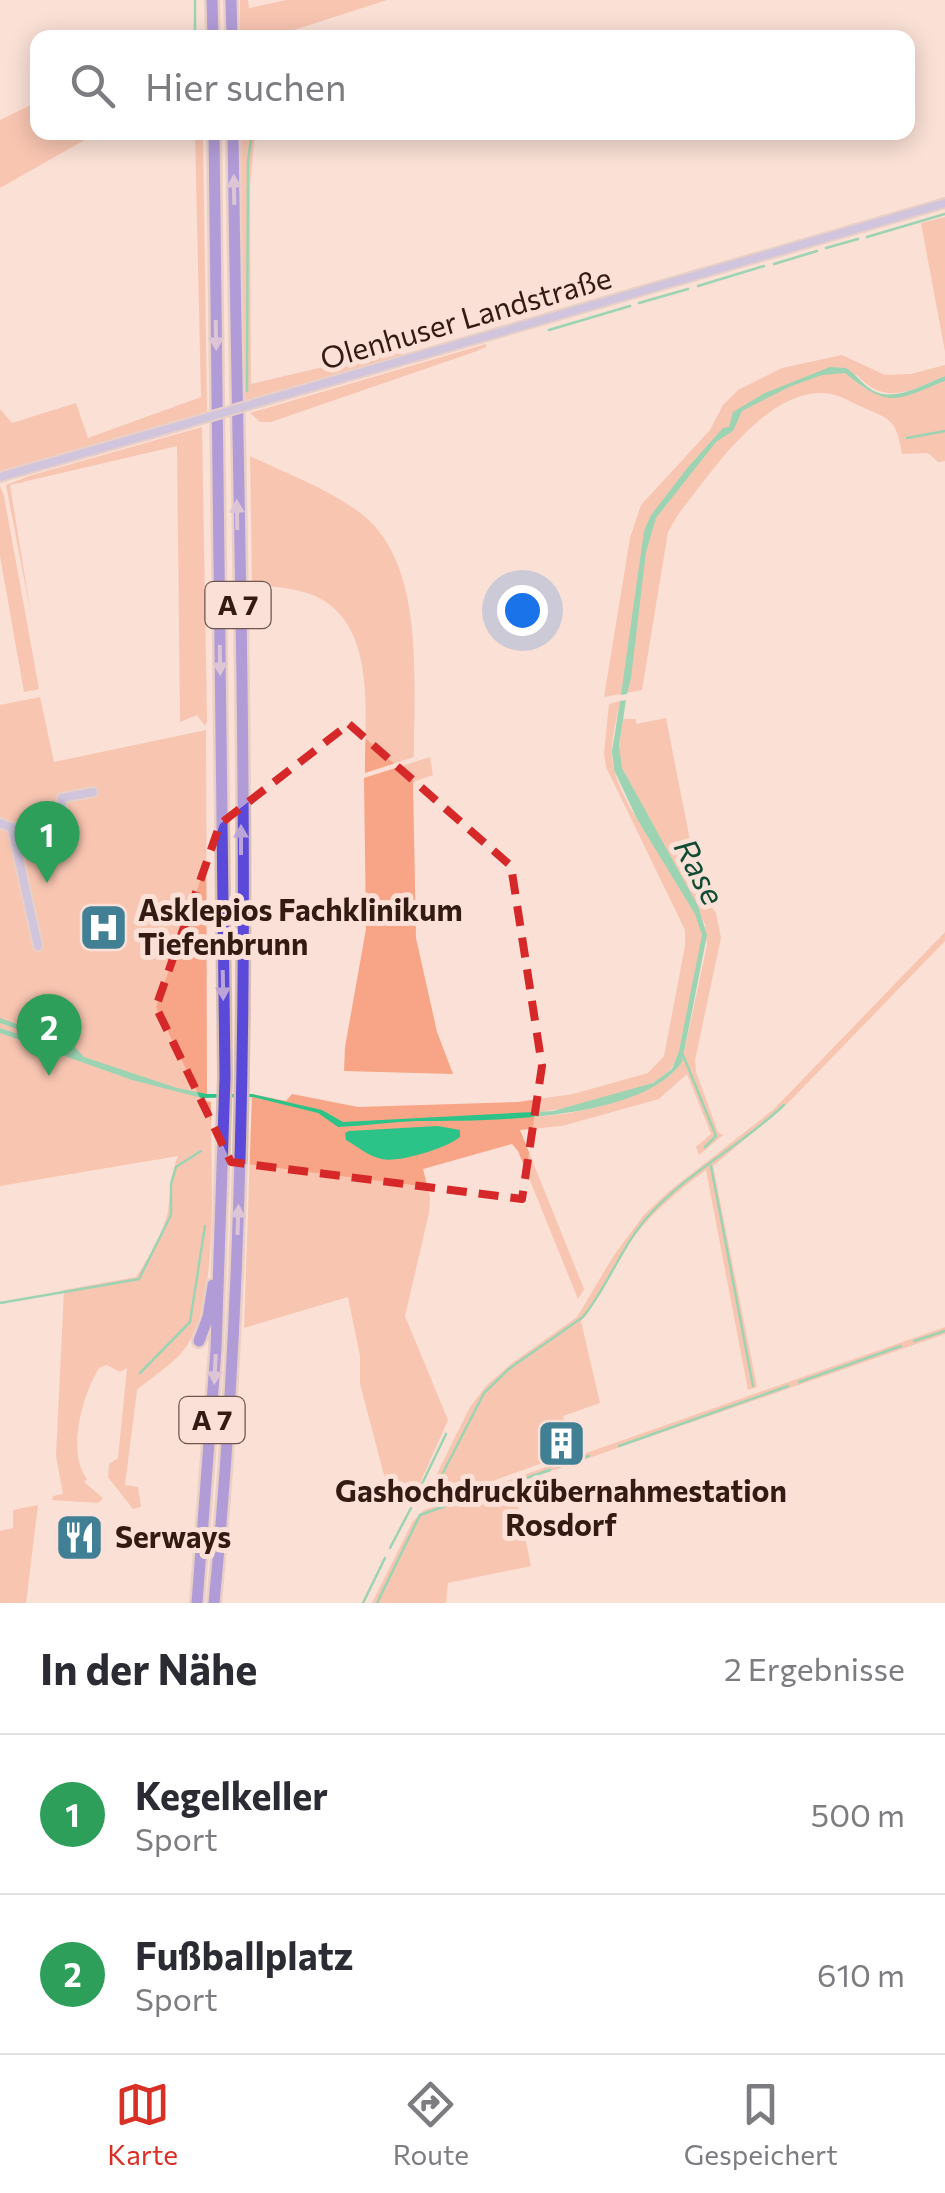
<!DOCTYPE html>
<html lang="de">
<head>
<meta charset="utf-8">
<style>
	body { margin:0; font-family:Commissioner,sans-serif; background:#f7f7f7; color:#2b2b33 }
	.you { position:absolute; left:522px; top:610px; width:35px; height:35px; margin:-25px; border:8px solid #fff; border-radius:50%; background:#1a73e8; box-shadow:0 0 0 15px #1a73e833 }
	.badge { display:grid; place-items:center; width:65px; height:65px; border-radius:50%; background:#d93025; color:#fff; font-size:32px; font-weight:700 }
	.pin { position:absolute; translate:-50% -82px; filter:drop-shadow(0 2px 5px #0008) }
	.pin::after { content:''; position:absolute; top:52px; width:35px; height:30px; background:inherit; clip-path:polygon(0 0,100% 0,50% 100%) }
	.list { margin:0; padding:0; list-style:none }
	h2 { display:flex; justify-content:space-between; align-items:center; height:130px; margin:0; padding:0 40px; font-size:42px }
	h2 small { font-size:32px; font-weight:400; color:#7c7c81 }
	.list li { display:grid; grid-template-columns:65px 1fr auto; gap:30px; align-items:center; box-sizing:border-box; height:160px; padding:0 40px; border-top:2px solid #e1e1e2 }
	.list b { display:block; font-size:38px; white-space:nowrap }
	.list p { margin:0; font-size:32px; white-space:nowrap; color:#7c7c81 }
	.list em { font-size:32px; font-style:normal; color:#7c7c81 }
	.icon { flex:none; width:55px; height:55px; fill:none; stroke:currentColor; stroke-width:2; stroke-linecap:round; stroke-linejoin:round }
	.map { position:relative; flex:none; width:945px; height:1603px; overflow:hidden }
	.search { position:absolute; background:#fff; box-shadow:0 5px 25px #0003; left:30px; right:30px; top:30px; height:110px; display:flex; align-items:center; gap:25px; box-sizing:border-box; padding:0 35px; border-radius:20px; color:#7c7c81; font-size:38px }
	.sheet { height:450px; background:#fff }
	nav { display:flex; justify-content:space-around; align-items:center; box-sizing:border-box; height:140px; border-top:2px solid #e1e1e2; background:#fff; font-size:28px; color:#7c7c81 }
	nav a { display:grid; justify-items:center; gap:5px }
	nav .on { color:#d93025 }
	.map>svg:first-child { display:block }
	.green { fill:#f7a586 }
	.water { fill:#2cc388 }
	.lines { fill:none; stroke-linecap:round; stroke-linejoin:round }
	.stream { stroke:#2cc388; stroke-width:2.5 }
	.minor-casing { stroke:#d6bdb3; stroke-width:12 }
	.highway-casing { stroke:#d6bdb3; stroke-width:16 }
	.minor { stroke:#a0a4e6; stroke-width:8 }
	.highway { stroke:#5b4ada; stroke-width:11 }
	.minor-bridge-casing { stroke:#d6bdb3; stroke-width:12; stroke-linecap:butt }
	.minor-bridge { stroke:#a0a4e6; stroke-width:8 }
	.oneway { fill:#baa4d8 }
	.marked { fill:none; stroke:#d62828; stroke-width:8; stroke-dasharray:20 12; stroke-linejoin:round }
	.labels { text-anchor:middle; stroke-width:10; stroke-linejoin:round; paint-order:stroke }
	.shield { fill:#fae0d6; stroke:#6f564e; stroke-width:2.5 }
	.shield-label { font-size:28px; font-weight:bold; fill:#331b13 }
	.street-label { font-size:30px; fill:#331b13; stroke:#fae0d6 }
	.poi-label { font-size:30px; font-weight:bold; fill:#331b13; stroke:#fae0d6; text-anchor:start }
	.water-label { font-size:32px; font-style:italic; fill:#114b33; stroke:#fae0d6 }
</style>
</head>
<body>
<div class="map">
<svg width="945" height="1603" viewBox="0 0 945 1603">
	<rect width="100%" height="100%" fill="#fae0d6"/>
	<!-- green -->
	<path class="green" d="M240,0H248L249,8L286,0H387L269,38L240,37Z
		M37,102L38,132L97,133L0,188V120Z
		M195,133H203L207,412L0,474V409L12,423L76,403L88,438L201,397Z
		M241,133H255L250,185L251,384L400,349L401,356L244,402Z
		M945,217V352L921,223Z
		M486,344V347L477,351L271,422H260L250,413Z
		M842,355L885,375L911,374L945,365V376C911,390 886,407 857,375H849C881,408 907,396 945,381V461L938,462L928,453L902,454C896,419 892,420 860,406C851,402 841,396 831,394C769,383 710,474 677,516L668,532L642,690L604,697L630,538L641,505L710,430L723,405L738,390L782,368Z
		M202,427L207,721L205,726L197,715L180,722L177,446L10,485L31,615L6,485L29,476Z
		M250,456C285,473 327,488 359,512C427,562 413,682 414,757L365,773C364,717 379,623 313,595C295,588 272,587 252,584Z
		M0,486L4,496L39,689L24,692L0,556Z
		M40,697L54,762L206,730L207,1094L202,1100L211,1102C210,1163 221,1291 188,1344C177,1362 153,1376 137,1390L125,1485L138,1487L141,1507L133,1509L108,1477L109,1464L118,1458L127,1368L120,1372L107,1365L99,1368C83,1394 66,1452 87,1479L84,1482L103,1498L98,1503L52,1500L53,1496L63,1494L56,1456L64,1290L136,1277C149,1257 163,1235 168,1211C171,1191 170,1175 178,1156L0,1186V705Z
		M620,701C616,723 608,748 614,770C629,824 683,874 700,925C706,944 696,973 692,993C687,1017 684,1046 672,1067C657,1094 559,1111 528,1113V1117C571,1117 656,1098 682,1062L707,945L705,924L622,768L618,756L623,719H636V724L666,718L700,891L716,913L721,938L695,1060L696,1072L718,1132L723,1135L699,1155L696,1147L711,1134L687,1074L659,1099L562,1126L520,1130L584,1289L578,1299L518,1151L512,1144L423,1169L430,1197L429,1213L405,1316L448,1420L417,1490H388L360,1384V1356L348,1297L244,1328L252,1094L286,1101L292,1094L358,1107L518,1102L573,1094L648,1073L664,1056L685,946V930L606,767L604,753L609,704Z
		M430,757L433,775L413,782L416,938L437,1032L453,1074L344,1071L345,1047L366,929L364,778Z
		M945,932V941L788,1103L713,1166L757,1387L748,1390L706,1170C676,1192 648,1216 626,1247C609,1271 600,1299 581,1321L600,1403L563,1416L565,1423L542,1431L553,1459L430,1504L425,1503V1498L470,1407L486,1386L512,1363L577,1317L614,1255L643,1216L668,1192L773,1110Z
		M945,1327V1334L514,1484L531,1566L448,1583L446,1603H372L413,1521L424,1510Z
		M38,1505L26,1603H0V1531L13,1528V1510Z"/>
	<!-- water -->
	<path class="water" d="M830,367L846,368C856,374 862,384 872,390C894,403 924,384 945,376V381C895,401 889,409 845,373L822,375L789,387L742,411L733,431L716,442L656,518L646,552L631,678L627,694L621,695L644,531L651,515L689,466L723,428L729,427L733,412L765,393Z
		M626,700L619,746L622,768L698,906L707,935L682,1062C640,1122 484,1121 416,1121C390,1122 364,1126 338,1127L318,1113L253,1097L202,1098L132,1080L0,1033V1028L71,1052L70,1048L0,1023V1018L72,1044L84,1057L177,1088L207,1094H252L322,1110L343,1122L553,1111L653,1083L672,1069L679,1051L702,935L695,914L637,819L614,770L612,751L620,701Z
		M438,1126L460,1130V1137C447,1148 399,1163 382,1159C369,1157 357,1146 346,1140L345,1133L349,1131Z"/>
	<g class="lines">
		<!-- stream -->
		<path class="stream" d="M195,38V0
			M867,237L945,214
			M826,248L858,239
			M774,264L817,251
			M698,286L764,266
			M639,303L688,289
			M549,330L630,306
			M247,391L248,161L252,132
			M907,438L945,431
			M683,1055L716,1136L705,1147
			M711,1166L753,1386
			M0,1303L139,1279L171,1215V1184L176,1167L201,1151
			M914,1341L945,1331
			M140,1373L190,1322L205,1226
			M799,1382L901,1346
			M619,1446L788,1386
			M578,1459L589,1456
			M558,1467L572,1462
			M520,1480L550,1470
			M419,1490L446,1434
			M430,1498L484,1393L510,1368L583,1317C609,1285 622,1244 651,1213C690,1171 743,1144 784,1105
			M390,1548L411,1508
			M363,1603L385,1558
			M377,1603L420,1515L507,1484"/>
		<defs>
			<path id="minor" d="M263,401L945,203
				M0,477L185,424
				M0,823L12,828L61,818L62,798L93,792
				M12,828L38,946"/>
			<path id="highway" d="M212,0L213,38
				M231,0L232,38
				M199,1341L208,1317L213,1285
				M197,1603L216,1349L225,1077L214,132
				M214,1603C261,1116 239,621 233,132"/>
		</defs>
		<!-- minor casing -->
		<use href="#minor" class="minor-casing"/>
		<!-- highway casing -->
		<use href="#highway" class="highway-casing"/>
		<!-- minor -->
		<use href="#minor" class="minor"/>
		<!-- highway -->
		<use href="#highway" class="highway"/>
		<defs>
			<path id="minor-bridge" d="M185,424L263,401"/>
		</defs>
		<!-- minor-bridge casing -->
		<use href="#minor-bridge" class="minor-bridge-casing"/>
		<!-- minor-bridge -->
		<use href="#minor-bridge" class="minor-bridge"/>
	</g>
	<!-- one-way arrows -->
	<defs><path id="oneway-solid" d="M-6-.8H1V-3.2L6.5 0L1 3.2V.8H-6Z" transform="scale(2.5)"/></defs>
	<g class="oneway">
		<use href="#oneway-solid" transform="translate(234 190) rotate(-91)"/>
		<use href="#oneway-solid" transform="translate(216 335) rotate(89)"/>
		<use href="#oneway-solid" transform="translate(237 515) rotate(-91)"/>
		<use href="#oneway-solid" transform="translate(220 660) rotate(89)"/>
		<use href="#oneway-solid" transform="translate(241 840) rotate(-90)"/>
		<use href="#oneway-solid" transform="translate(223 985) rotate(89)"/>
		<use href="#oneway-solid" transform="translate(238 1220) rotate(-88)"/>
		<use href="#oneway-solid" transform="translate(215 1369) rotate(93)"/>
	</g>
	<!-- marked area -->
	<path d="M0 0H945V1603H0ZM349,724L511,866L542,1066L522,1199L231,1162L156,1007L220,824Z" fill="#fae0d6" fill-opacity=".55" fill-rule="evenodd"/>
	<path class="marked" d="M349,724L511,866L542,1066L522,1199L231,1162L156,1007L220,824Z"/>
	<!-- icons -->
	<defs>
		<symbol id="hospital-square" viewBox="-11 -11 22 22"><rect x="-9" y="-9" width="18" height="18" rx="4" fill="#407f94" stroke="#fae0d6"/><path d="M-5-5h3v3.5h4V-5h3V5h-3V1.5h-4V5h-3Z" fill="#fff"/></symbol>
		<symbol id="building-square" viewBox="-11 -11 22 22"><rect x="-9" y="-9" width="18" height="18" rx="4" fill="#407f94" stroke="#fae0d6"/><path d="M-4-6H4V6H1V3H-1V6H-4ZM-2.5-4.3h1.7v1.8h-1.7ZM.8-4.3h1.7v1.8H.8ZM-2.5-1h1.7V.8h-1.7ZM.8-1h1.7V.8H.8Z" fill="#fff"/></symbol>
		<symbol id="restaurant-square" viewBox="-11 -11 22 22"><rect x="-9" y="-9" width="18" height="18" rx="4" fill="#407f94" stroke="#fae0d6"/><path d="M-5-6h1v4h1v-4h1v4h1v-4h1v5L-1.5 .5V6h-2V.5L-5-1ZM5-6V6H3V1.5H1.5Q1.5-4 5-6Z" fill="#fff"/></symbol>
	</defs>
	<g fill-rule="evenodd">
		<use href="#hospital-square" x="76" y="900" width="55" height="55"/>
		<use href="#building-square" x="534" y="1416" width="55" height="55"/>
		<use href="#restaurant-square" x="52" y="1510" width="55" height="55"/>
	</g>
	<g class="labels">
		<!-- shield labels -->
		<g class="shield">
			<rect x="205.5" y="582" width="65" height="46" rx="8"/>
			<rect x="179.5" y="1397" width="65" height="46" rx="8"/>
		</g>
		<g class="shield-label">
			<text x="238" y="615">A 7</text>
			<text x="212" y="1430">A 7</text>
		</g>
		<!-- street labels -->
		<g class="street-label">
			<text transform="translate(466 319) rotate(-16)" y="10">Olenhuser Landstraße</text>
		</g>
		<!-- poi labels -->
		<g class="poi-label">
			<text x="138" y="921">Asklepios Fachklinikum<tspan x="138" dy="34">Tiefenbrunn</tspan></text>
			<text x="561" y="1502" text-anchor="middle">Gashochdruckübernahmestation<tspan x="561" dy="34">Rosdorf</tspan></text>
			<text x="115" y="1548">Serways</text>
		</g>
		<!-- water labels -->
		<g class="water-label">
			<text transform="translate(699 872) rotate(62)" y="11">Rase</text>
		</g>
	</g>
</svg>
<div class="you"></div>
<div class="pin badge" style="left:47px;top:883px;background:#2e9e5b">1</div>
<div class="pin badge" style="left:49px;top:1076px;background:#2e9e5b">2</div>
<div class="search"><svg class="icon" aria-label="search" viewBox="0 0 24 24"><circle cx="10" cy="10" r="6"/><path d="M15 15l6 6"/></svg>Hier suchen</div>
</div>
<section class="sheet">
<h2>In der Nähe<small>2 Ergebnisse</small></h2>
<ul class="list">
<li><span class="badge" style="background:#2e9e5b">1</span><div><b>Kegelkeller</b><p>Sport</p></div><em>500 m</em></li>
<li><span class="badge" style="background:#2e9e5b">2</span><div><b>Fußballplatz</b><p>Sport</p></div><em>610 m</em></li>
</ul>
</section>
<nav>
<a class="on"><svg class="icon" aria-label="map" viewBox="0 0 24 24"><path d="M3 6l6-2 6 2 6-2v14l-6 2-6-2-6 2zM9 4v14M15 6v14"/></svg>Karte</a>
<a><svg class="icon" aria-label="directions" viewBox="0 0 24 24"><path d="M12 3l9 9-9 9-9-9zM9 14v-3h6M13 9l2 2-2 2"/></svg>Route</a>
<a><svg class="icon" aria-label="saved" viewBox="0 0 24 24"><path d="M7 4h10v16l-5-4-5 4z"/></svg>Gespeichert</a>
</nav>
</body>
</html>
